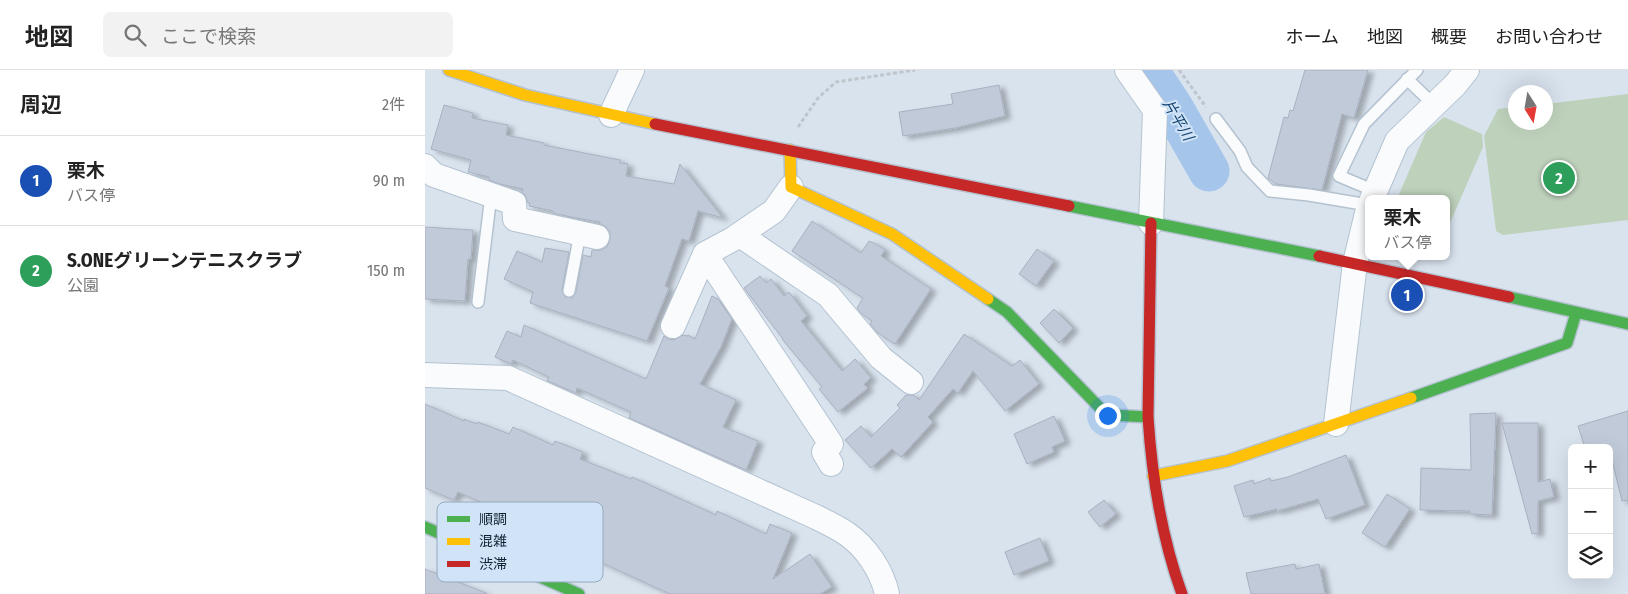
<!DOCTYPE html>
<html lang="ja">
<head>
<meta charset="utf-8">
<style>
	body { margin:0; font-family:"Fira Sans Condensed","Noto Sans JP",sans-serif; background:#f2f2f2; color:#222 }
	.controls { position:absolute; right:15px; bottom:15px; display:grid; overflow:hidden; border-radius:8px; box-shadow:0 5px 20px #0002 }
	.controls button { width:45px; height:45px; display:grid; place-items:center; padding:0; border:0; border-bottom:1px solid #e0e0e0; background:#fff; color:#222; font:25px sans-serif }
	.compass { position:absolute; left:1083px; top:15px; width:45px; height:45px; border-radius:50%; background:#fff; box-shadow:0 5px 20px #0002; rotate:169deg }
	.you { position:absolute; left:682px; top:345px; width:18px; height:18px; margin:-12px; border:4px solid #fff; border-radius:50%; background:#1a73e8; box-shadow:0 0 0 8px #1a73e833 }
	.badge { display:grid; place-items:center; width:32px; height:32px; border-radius:50%; background:#db2777; color:#fff; font-size:16px; font-weight:700 }
	.pin { position:absolute; translate:-50% -50%; border:2px solid #fff; box-shadow:0 1px 5px #0006 }
	.popup { position:absolute; left:940px; top:125px; width:85px; height:65px; box-sizing:border-box; display:grid; place-content:center; border-radius:8px; background:#fff; filter:drop-shadow(0 1px 4px #0005); font-size:16px; white-space:nowrap; color:#767676 }
	.popup b { font-size:19px; color:#222 }
	.popup::after { content:''; position:absolute; left:50%; top:100%; margin-left:-10px; border:10px solid transparent; border-top-color:#fff }
	.list { margin:0; padding:0; list-style:none }
	h2 { display:flex; justify-content:space-between; align-items:center; height:65px; margin:0; padding:0 20px; font-size:21px }
	h2 small { font-size:16px; font-weight:400; color:#767676 }
	.list li { display:grid; grid-template-columns:32px 1fr auto; gap:15px; align-items:center; box-sizing:border-box; height:90px; padding:0 20px; border-top:1px solid #e0e0e0 }
	.list b { display:block; font-size:19px; white-space:nowrap }
	.list p { margin:0; font-size:16px; white-space:nowrap; color:#767676 }
	.list em { font-size:16px; font-style:normal; color:#767676 }
	.icon { flex:none; width:28px; height:28px; fill:none; stroke:currentColor; stroke-width:2; stroke-linecap:round; stroke-linejoin:round }
	.map { position:relative; flex:none; width:1203px; height:524px; overflow:hidden }
	header { display:flex; align-items:center; gap:30px; box-sizing:border-box; height:70px; padding:0 25px; background:#fff; border-bottom:1px solid #e0e0e0 }
	header strong { font-size:24px }
	nav { display:flex; gap:28px; margin-inline-start:auto; font-size:18px }
	.search { width:350px; height:45px; background:#f2f2f2; display:flex; align-items:center; gap:12px; box-sizing:border-box; padding:0 18px; border-radius:8px; color:#767676; font-size:19px }
	main { display:flex }
	aside { flex:1; background:#fff }
	.map>svg:first-child { display:block }
	.green { fill:#bed1bb }
	.lines { fill:none; stroke-linecap:round; stroke-linejoin:round }
	.river { stroke:#a5c6ea; stroke-width:41 }
	.building { fill:#c1cad9; stroke:#a9b0c0; filter:url(#shadow) }
	.lane-casing { stroke:#b4c2d0; stroke-width:14 }
	.street-casing { stroke:#b4c2d0; stroke-width:26 }
	.fast-casing { stroke:#b4c2d0; stroke-width:14 }
	.slow-casing { stroke:#b4c2d0; stroke-width:14 }
	.jam-casing { stroke:#b4c2d0; stroke-width:14 }
	.path { stroke:#bfc5ca; stroke-width:3; stroke-dasharray:4 2.5; stroke-linecap:butt }
	.lane { stroke:#f9fbfc; stroke-width:11 }
	.street { stroke:#f9fbfc; stroke-width:24 }
	.fast { stroke:#4caf50; stroke-width:11 }
	.slow { stroke:#ffc107; stroke-width:11 }
	.jam { stroke:#c62828; stroke-width:11 }
	.labels { text-anchor:middle; stroke-width:4; stroke-linejoin:round; paint-order:stroke }
	.water-label { font-size:15px; font-style:italic; fill:#14426e; stroke:#d0e3f7 }
	.key { fill:#d0e3f7; stroke:#96a9bc; stroke-width:1 }
	.key-label { font-size:14px; fill:#0f2133 }
</style>
</head>
<body>
<header>
<strong>地図</strong>
<div class="search"><svg class="icon" aria-label="search" viewBox="0 0 24 24"><circle cx="10" cy="10" r="6"/><path d="M15 15l6 6"/></svg>ここで検索</div>
<nav><a>ホーム</a><a>地図</a><a>概要</a><a>お問い合わせ</a></nav>
</header>
<main>
<aside>
<h2>周辺<small>2件</small></h2>
<ul class="list">
<li><span class="badge" style="background:#1a4fb4">1</span><div><b>栗木</b><p>バス停</p></div><em>90 m</em></li>
<li><span class="badge" style="background:#2e9e5b">2</span><div><b>S.ONEグリーンテニスクラブ</b><p>公園</p></div><em>150 m</em></li>
</ul>
</aside>
<div class="map">
<svg width="1203" height="524" viewBox="0 0 1203 524">
	<defs>
		<filter id="shadow"><feDropShadow dx="5.5" dy="3" stdDeviation="2.5" flood-color="#0004"/></filter>
	</defs>
	<rect width="100%" height="100%" fill="#d9e3ee"/>
	<!-- green -->
	<path class="green" d="M1203,24V150L1078,165L1071,161L1059,66L1073,39L1090,37V52H1120L1121,34Z
		M1019,47L1057,64L1058,77L1021,162V129H972L1001,62Z"/>
	<g class="lines">
		<!-- river -->
		<path class="river" d="M723,0L748,38L784,101"/>
	</g>
	<!-- building -->
	<path class="building" d="M880,0H943L929,48L917,44L897,120L851,114L843,108L859,47L863,48L865,40L868,41Z
		M574,15L580,46L530,58L478,66L474,42L528,34L526,24Z
		M19,35L48,43L47,48L83,55L81,65L119,73V75L195,90V93L203,94L201,106L249,114L255,94L298,148L273,141L264,171L257,169L240,216L244,218L222,271L105,233L108,222L79,209L92,181L117,192L120,178L144,182L137,220L140,227L147,228L151,222L158,185L166,187L167,180H176L182,177L185,169V162L181,157L174,153L175,152L146,147L128,143V141L104,136L105,133H103L100,125L97,123L98,119L75,114L64,110V107L43,102L46,90L6,79Z
		M387,151L436,183L444,171L451,174L460,180L456,186L506,219L470,274L453,263L445,254L447,251L437,244L432,238L438,228L367,181Z
		M0,157L48,160L46,189H43L40,231L0,229Z
		M612,179L629,191L611,216L594,204Z
		M335,206L341,213L346,209L359,226L364,222L382,246L376,251L417,301L430,289L446,308L439,314L443,318L413,342L394,319L397,317L357,269H358L319,218Z
		M287,226L293,229L307,249L296,277L275,314L311,330L298,357L333,371L321,400L204,348L206,342L152,318L151,323L130,314L122,311L124,307L88,290L86,294L70,287L82,261L96,267L99,255L221,309L239,266L243,269L249,270L258,265L262,266L263,265L270,269Z
		M629,239L648,258L634,273L615,253Z
		M539,264L587,296L595,290L614,314L580,341L548,301L533,323L528,319L503,347L508,352L476,387L467,379L446,398L420,370L436,356L446,367L475,338L472,335L481,325H489L494,330Z
		M0,334L39,351V349L52,354L53,352L84,364L88,357L128,375L130,371L158,382L155,389L206,409L207,407L291,445L292,441L341,464L345,454L367,463L348,509L385,484L407,517L395,524H245L171,490L122,469L121,471L99,462L102,454L93,450L94,449L33,422L29,430L0,418Z
		M1203,341V430L1197,431L1184,378H1160L1153,356Z
		M1071,343L1067,445L1045,444V441L995,440L996,398L1046,400L1045,344Z
		M629,346L640,371L627,377L629,382L602,394L589,364Z
		M1077,353H1113V412L1125,409L1129,427L1113,431V463L1107,464Z
		M921,385L940,435L901,449L893,429L852,441V439L819,447L809,416L828,410L829,414L845,408L846,411L863,407Z
		M962,424L985,439L960,477L937,463Z
		M679,430L691,444L675,457L663,442Z
		M615,468L624,491L589,505L580,482Z
		M870,494L871,499L894,494L900,524H826L821,503Z
		M0,499L61,523V524H0Z"/>
	<g class="lines">
		<defs>
			<path id="lane" d="M982,9L1009,35
				M791,49L815,81L822,97L845,121L884,125L943,135
				M950,121L914,106L939,54L992,0
				M144,221L155,163
				M53,232L66,125"/>
			<path id="street" d="M702,0L730,40L726,153
				M186,45L207,0
				M0,96L9,105L89,133L90,149L172,167
				M947,129L972,71L1030,15L1042,0
				M315,165L403,225L456,288L486,312
				M280,184L406,374L399,382L406,394
				M248,256L280,184L308,169L349,141L366,117
				M0,305L83,308L391,447C401,452 412,457 422,464C441,477 457,501 462,524
				M911,354L930,193L943,139"/>
			<path id="fast" d="M644,136L894,186
				M1084,227L1203,254
				M563,229L582,242L676,339L686,345L723,347
				M986,328L1142,273L1151,243
				M0,457L154,524"/>
			<path id="slow" d="M24,0L100,25L230,54
				M365,80L366,117L467,164L563,229
				M728,406L802,391L986,328"/>
			<path id="jam" d="M230,54L644,136
				M726,153L723,347C727,408 736,466 757,524
				M894,186L1084,227"/>
		</defs>
		<!-- lane casing -->
		<use href="#lane" class="lane-casing"/>
		<!-- street casing -->
		<use href="#street" class="street-casing"/>
		<!-- fast casing -->
		<use href="#fast" class="fast-casing"/>
		<!-- slow casing -->
		<use href="#slow" class="slow-casing"/>
		<!-- jam casing -->
		<use href="#jam" class="jam-casing"/>
		<!-- path -->
		<path class="path" d="M754,0L781,37
			M373,57L393,28L411,12L490,0"/>
		<!-- lane -->
		<use href="#lane" class="lane"/>
		<!-- street -->
		<use href="#street" class="street"/>
		<!-- fast -->
		<use href="#fast" class="fast"/>
		<!-- slow -->
		<use href="#slow" class="slow"/>
		<!-- jam -->
		<use href="#jam" class="jam"/>
	</g>
	<g class="labels">
		<!-- water labels -->
		<g class="water-label">
			<text transform="translate(753 50) rotate(59)" y="5">片平川</text>
		</g>
	</g>
	<!-- legend -->
	<rect x="12" y="432" width="166" height="80" rx="8" class="key"/>
	<rect x="22" y="446" width="23" height="6" fill="#4caf50"/>
	<rect x="22" y="468" width="23" height="7" fill="#ffc107"/>
	<rect x="22" y="491" width="23" height="6" fill="#c62828"/>
	<g class="key-label">
		<text x="54" y="454">順調</text>
		<text x="54" y="476">混雑</text>
		<text x="54" y="499">渋滞</text>
	</g>
</svg>
<div class="controls">
<button>+</button>
<button>−</button>
<button><svg class="icon" aria-label="layers" viewBox="0 0 24 24"><path d="M12 4l9 5-9 5-9-5zM3 14l9 5 9-5"/></svg></button>
</div>
<svg class="compass" viewBox="-18 -18 36 36"><path d="M0-13l5 13h-10z" fill="#e53935"/><path d="M0 13l5-13h-10z" fill="#767676"/></svg>
<div class="you"></div>
<div class="pin badge" style="left:982px;top:225px;background:#1a4fb4">1</div>
<div class="popup"><b>栗木</b>バス停</div>
<div class="pin badge" style="left:1134px;top:108px;background:#2e9e5b">2</div>
</div>
</main>
</body>
</html>
